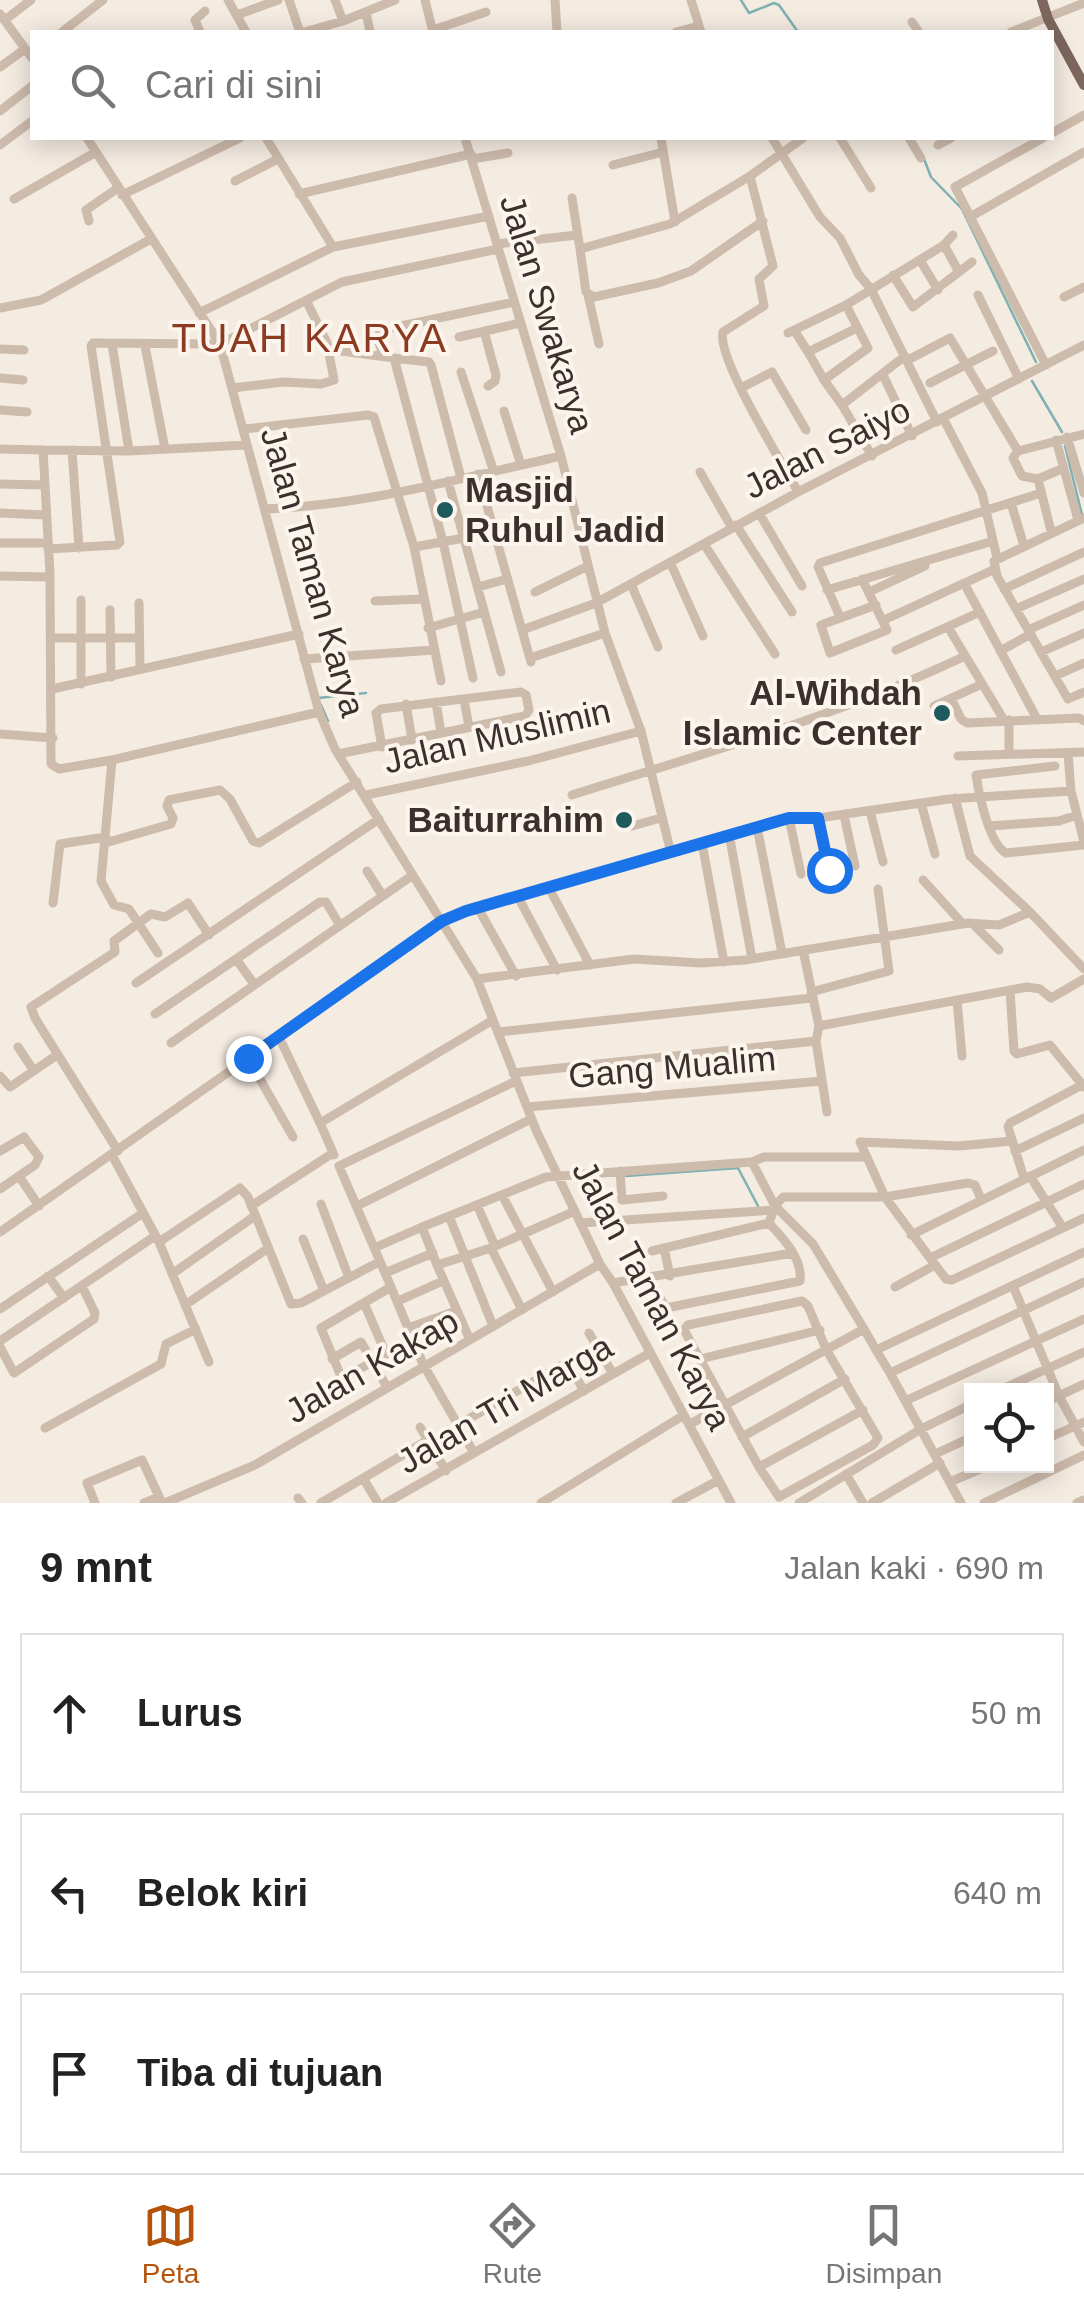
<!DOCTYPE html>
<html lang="id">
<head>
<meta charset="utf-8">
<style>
	body { margin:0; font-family:Helvetica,sans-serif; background:#f6f6f6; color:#222 }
	.controls { position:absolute; right:30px; bottom:30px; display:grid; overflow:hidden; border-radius:0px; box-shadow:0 5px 25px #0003 }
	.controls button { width:90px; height:90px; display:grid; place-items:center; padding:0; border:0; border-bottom:2px solid #e0e0e0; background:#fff; color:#222; font:50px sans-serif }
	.stop { position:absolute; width:30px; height:30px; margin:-22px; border:8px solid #1a73e8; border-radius:50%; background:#fff }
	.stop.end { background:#1a73e8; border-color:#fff; box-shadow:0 2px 10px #0008 }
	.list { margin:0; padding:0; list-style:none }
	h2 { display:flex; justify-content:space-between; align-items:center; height:130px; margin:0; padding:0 40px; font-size:42px }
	h2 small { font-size:32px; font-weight:400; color:#767676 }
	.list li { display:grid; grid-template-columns:65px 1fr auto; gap:30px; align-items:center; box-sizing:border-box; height:160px; margin:0 20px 20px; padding:0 20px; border:2px solid #e0e0e0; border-radius:0px }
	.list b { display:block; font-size:38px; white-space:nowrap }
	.list em { font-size:32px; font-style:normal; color:#767676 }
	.icon { flex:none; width:55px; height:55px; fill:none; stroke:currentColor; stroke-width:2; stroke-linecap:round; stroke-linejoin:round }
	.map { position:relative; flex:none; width:1084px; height:1503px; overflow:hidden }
	.search { position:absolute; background:#fff; box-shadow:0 5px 25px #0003; left:30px; right:30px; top:30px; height:110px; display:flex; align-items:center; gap:25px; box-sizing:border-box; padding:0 35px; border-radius:0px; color:#767676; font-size:38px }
	.sheet { height:670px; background:#fff }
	nav { display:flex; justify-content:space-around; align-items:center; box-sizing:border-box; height:140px; border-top:2px solid #e0e0e0; background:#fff; font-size:28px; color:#767676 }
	nav a { display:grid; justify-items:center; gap:5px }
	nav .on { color:#b45309 }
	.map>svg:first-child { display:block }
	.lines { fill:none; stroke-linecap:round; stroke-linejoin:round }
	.stream { stroke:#7fb0b2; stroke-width:2.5 }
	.minor { stroke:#cdbbac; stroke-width:9 }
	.major { stroke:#7d675c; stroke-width:10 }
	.route { stroke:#1a73e8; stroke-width:12 }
	.poi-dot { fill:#1f5a5e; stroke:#fbf5ee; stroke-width:4 }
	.labels { text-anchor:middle; stroke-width:8; stroke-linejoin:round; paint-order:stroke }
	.street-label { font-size:35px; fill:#3b302b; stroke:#fbf5ee }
	.poi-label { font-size:35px; font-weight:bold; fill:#3b302b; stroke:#fbf5ee; text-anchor:end }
	.quarter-label { font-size:40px; letter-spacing:2.5px; fill:#8c3b22; stroke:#fbf5ee }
</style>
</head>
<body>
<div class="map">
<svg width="1084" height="1503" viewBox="0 0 1084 1503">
	<rect width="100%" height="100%" fill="#f4ebe1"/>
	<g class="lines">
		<!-- stream -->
		<path class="stream" d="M741,0L749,13L774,3L779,5L798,32
			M924,159L931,177L962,209L1036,362
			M1032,381L1062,432
			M1065,446L1082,515
			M318,698L366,693
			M321,705L328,721
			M626,1176L738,1168L758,1206"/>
		<!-- minor -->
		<path class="minor" d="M228,0L246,32
			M289,0L300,32
			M335,0L343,21
			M425,0L433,32
			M555,0L557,32
			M691,0L701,32
			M366,12L370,32
			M0,14L32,58
			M237,15L278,0
			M5,20L31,0
			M912,22L919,32
			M433,30L486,12
			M62,32L103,0
			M200,32L195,20L205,11
			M304,32L343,21L395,0
			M676,32L699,26
			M1011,32L1084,3
			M0,67L25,49
			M0,111L32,86
			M1052,133L1084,115
			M87,138L220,344L319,712L335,749L477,979L536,1130L600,1264L613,1283L731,1503
			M266,138L333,247
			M465,138L561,456L605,633L641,731L671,853
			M661,138L675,222
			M772,138L820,217L840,238L859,275L871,289L937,422
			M840,138L871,188
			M909,138L921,158
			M1043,138L955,187L1046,365
			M0,145L32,121
			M938,145L951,138
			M472,159L508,153
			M613,165L663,152
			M750,176L773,266L759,279L764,306L723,332C716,357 783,464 798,492
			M235,181L278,159
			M299,194L471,154
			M122,195L240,138
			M572,198L580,249L670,224L750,176L803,138
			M14,199L96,152
			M970,217L1084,152
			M89,221L86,210L118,188
			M497,244L577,235
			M944,245L959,272
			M580,249L586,292L594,297L658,283L691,271L763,221
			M920,260L938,290
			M893,275L913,307L972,262
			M588,295L599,344
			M978,295L1019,379
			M1064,297L1084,287
			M0,308L41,300L151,239
			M199,313L333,247L489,216
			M794,330L808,352L857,328
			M484,331L496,375L495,381L488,386
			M788,333L846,305L944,245L953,235
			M459,337L520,323
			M112,344L129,451
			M145,346L165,449
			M328,347L341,351L394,358L443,542L473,678
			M0,349L24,350
			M808,352L824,380L842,405L905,356
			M384,357L377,337L382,330L514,302
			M394,358L429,362L431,365L461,478
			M908,360L950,338L1018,451
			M461,372L494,472
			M883,375L912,436
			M0,378L23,380
			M824,380L868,348L846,305
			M930,383L993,351
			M232,388L283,382L321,384L334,380L327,343L306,300
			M741,388L772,372L806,430
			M842,405L872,456
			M0,410L27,412
			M504,411L521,465
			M943,418L982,493L997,558
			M245,429L368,415L374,417L414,547L441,681
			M1067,437L1084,493
			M1056,440L1078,520
			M0,449L43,450
			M72,450L79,548
			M1018,451L1084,434
			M1018,451L1013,458L1022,476L1038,479
			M700,472L732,528
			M478,474L531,662
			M448,481L501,672
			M0,484L45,485L50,574L48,577L0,576
			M45,485L43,450L129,451L247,445
			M1011,503L1024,546
			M265,509C366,505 462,478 561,456
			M0,513L46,515
			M759,513L802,586
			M1084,518L994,561L997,576L1068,699L1084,692
			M736,525L792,612
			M1051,531L1038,479L1064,468
			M0,543H48
			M704,544L775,654
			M414,547L464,538
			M48,549L117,545L120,542L91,346L93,343L220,344L342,282L498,249
			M670,562L703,636
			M50,577L51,764L59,769L112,760
			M862,579L887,630L830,653L821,625L876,605
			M964,583L1037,719
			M631,584L658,647
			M478,587L507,579
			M1004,589L1084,552
			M827,590L993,541
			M535,592L588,566
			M869,592L925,566
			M375,601L423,599
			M139,603L140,669
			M1016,609L1084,579
			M110,610L111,677
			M840,617L818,567L820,563L1041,493
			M884,620L995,569
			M948,627L1004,720
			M428,628L484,612
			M522,630L596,603L798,492L1084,345
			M1028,630L1084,605
			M52,638H139
			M896,650L980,612
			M1000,651L1031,634
			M1041,652L1084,633
			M530,658L605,633
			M304,659L434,650
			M1055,676L1084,663
			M81,684V600
			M52,689L299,634
			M951,698L961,719L967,723L1079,718L1084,721
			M464,699L469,727
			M436,702L441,733
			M406,704L412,740
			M934,706L982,684
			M1009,720V754
			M0,734L53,738
			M1068,753L1071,791L1084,842
			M338,754L525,716L529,710L526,695L521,692L381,709L376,713L382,747
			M958,756L1084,752
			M1055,766L976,775C979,794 989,844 1006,853L1084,845
			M366,795L528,761L641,731
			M572,795C705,753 839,716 965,656
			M955,798L970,856L1030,912L1084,969
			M921,803L935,854
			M870,811L883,862
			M844,815L855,866
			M789,818L801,874
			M818,818L829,869
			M632,826L661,818
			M989,826L1059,821L1077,815
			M757,827L782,953
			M729,834L752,959
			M105,843L171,824L173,818L167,806L169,800L220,790L230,799L253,841L259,843L357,782
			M702,843L724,962
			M367,871L382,895
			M923,880L963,924
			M549,888L590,965
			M518,897L557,970
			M53,903L60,844L106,837
			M478,908L516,976
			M974,925L999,950
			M158,953L129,909L114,905L101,881L112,760L319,712
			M236,959L254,984
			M477,979L634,959L701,963L745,960L968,923L999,925L1030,912
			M136,983L379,819
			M1010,990L1014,1051L1017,1054L1050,1045L1084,1087
			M811,992L889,971L878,889
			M957,1000L962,1056
			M155,1014L320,902H326L339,924
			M819,1026L1027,987L1040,989L1051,998L1084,979
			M498,1032L812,998
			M279,1037L320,1123L493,1020
			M816,1041L827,1112
			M171,1043L413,875
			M18,1047L34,1071
			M248,1058L293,1137
			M513,1073L816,1041L819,1026L803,950
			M0,1076L10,1087L57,1055
			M527,1107L822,1081
			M320,1123L334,1155
			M1012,1141L959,1146L860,1142L885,1197L930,1258L1084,1184
			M0,1151L24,1137L39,1157L35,1165L0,1189
			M118,1151L35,1018L31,1007L115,952L114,941L151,914L165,917L188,903L209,935
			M1015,1151L1084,1118
			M112,1155L159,1242L209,1362
			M620,1171L622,1200L663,1196
			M19,1176L39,1206
			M1030,1176L1063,1228
			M1024,1178L1008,1127L1010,1123L1082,1085
			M502,1195L553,1292
			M321,1204L349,1278
			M477,1205L495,1246
			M251,1206L333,1153
			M357,1206L531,1119
			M449,1216L493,1326
			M580,1223L774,1210
			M0,1232L450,917L789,818H818L949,799L1071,791
			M911,1235L1084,1150
			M303,1239L324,1291
			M159,1242L240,1188L248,1197L291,1304L301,1303L379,1262
			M374,1248L422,1227
			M491,1248L522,1310
			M664,1248L670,1276
			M652,1251L769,1223
			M1084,1252L876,1350L890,1373L1084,1282
			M930,1258L946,1279L952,1280L1084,1218
			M437,1265L422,1227L546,1177L752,1162L764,1157H866
			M385,1273L433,1253
			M172,1274L255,1216
			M48,1276L64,1298
			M649,1279L666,1308L800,1281C803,1259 783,1238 769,1223L775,1206L752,1162
			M613,1283L793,1253
			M1013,1286L1059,1396L1084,1442
			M391,1287L339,1166L516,1081
			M895,1287L935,1265
			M398,1301L443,1281
			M802,1301L808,1306L826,1349L878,1438L873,1445L779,1497L759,1467L684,1330L688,1325Z
			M364,1303L386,1354
			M185,1305L267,1249
			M0,1309L143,1213
			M408,1328L456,1311
			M864,1329L813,1244L775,1206L783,1197H885L968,1183L975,1185L981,1199
			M589,1333L613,1374
			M470,1340L437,1265L491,1248L575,1211
			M0,1341L155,1236
			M0,1347L14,1373L94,1319L95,1313L82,1286
			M332,1359L361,1342L387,1387
			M700,1359L820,1330
			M890,1373L961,1503
			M342,1379L321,1328L391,1287L423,1364L474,1453
			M333,1385L412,1338
			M1000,1390L1084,1352
			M905,1401L1084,1319
			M1046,1402L1084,1384
			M690,1424L864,1329L876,1350
			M458,1425L564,1364L572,1370L584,1391
			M420,1427L446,1471
			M45,1428L161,1364L166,1344L196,1329
			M742,1437L845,1379
			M1046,1439L1084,1422
			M935,1454L972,1437
			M759,1467L863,1410
			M846,1474L863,1503
			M363,1478L378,1503
			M950,1482L987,1466
			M298,1498L302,1503
			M95,1503L87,1483L142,1460L162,1503
			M144,1503L159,1497
			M165,1503L255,1465L600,1264
			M321,1503L428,1440
			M386,1503L650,1353
			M541,1503L684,1415
			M676,1503L719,1480
			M799,1503L921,1429L972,1404
			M872,1503L940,1463
			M984,1503L1084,1455
			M1077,1503L1084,1500"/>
		<!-- major -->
		<path class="major" d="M1042,0L1048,19L1084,85"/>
	</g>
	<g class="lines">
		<!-- route -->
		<path class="route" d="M248,1058L442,921L466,911L789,818H818L829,870"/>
	</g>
	<!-- markers -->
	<g class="poi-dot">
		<circle cx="445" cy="510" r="10"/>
		<circle cx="942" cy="713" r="10"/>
		<circle cx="624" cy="820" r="10"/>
	</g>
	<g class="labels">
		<!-- street labels -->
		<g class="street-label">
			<text transform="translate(547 314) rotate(73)" y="12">Jalan Swakarya</text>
			<text transform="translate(827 448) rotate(-27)" y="12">Jalan Saiyo</text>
			<text transform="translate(313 572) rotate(74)" y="12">Jalan Taman Karya</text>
			<text transform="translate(497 736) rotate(-13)" y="12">Jalan Muslimin</text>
			<text transform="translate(672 1067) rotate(-5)" y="12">Gang Mualim</text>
			<text transform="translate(652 1295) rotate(62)" y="12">Jalan Taman Karya</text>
			<text transform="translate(372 1366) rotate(-30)" y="12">Jalan Kakap</text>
			<text transform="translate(505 1404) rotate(-30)" y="12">Jalan Tri Marga</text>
		</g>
		<!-- poi labels -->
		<g class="poi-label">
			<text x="465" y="502" text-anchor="start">Masjid<tspan x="465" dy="40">Ruhul Jadid</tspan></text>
			<text x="922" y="705">Al-Wihdah<tspan x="922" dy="40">Islamic Center</tspan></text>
			<text x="604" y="832">Baiturrahim</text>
		</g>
		<!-- quarter labels -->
		<g class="quarter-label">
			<text x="310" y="352">TUAH KARYA</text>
		</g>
	</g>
</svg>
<div class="controls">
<button><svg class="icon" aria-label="locate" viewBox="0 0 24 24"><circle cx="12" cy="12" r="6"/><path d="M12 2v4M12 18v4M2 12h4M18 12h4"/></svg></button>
</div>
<div class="stop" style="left:829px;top:870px"></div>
<div class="stop end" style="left:248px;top:1058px"></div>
<div class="search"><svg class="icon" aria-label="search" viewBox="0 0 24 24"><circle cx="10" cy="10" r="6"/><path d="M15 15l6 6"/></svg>Cari di sini</div>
</div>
<section class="sheet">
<h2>9 mnt<small>Jalan kaki · 690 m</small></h2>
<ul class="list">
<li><svg class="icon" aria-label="ahead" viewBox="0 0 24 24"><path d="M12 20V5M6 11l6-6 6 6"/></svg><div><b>Lurus</b></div><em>50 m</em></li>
<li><svg class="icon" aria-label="left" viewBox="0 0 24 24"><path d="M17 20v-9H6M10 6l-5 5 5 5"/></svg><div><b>Belok kiri</b></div><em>640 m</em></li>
<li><svg class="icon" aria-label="arrive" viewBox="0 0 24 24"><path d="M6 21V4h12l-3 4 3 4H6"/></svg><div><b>Tiba di tujuan</b></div></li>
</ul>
</section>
<nav>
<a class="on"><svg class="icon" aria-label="map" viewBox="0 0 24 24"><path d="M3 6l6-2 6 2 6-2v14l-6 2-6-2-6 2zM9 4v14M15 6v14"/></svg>Peta</a>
<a><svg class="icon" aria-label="directions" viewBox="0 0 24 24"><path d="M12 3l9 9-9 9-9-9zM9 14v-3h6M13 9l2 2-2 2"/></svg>Rute</a>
<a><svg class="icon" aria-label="saved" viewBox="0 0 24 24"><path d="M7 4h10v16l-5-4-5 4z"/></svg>Disimpan</a>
</nav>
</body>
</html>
